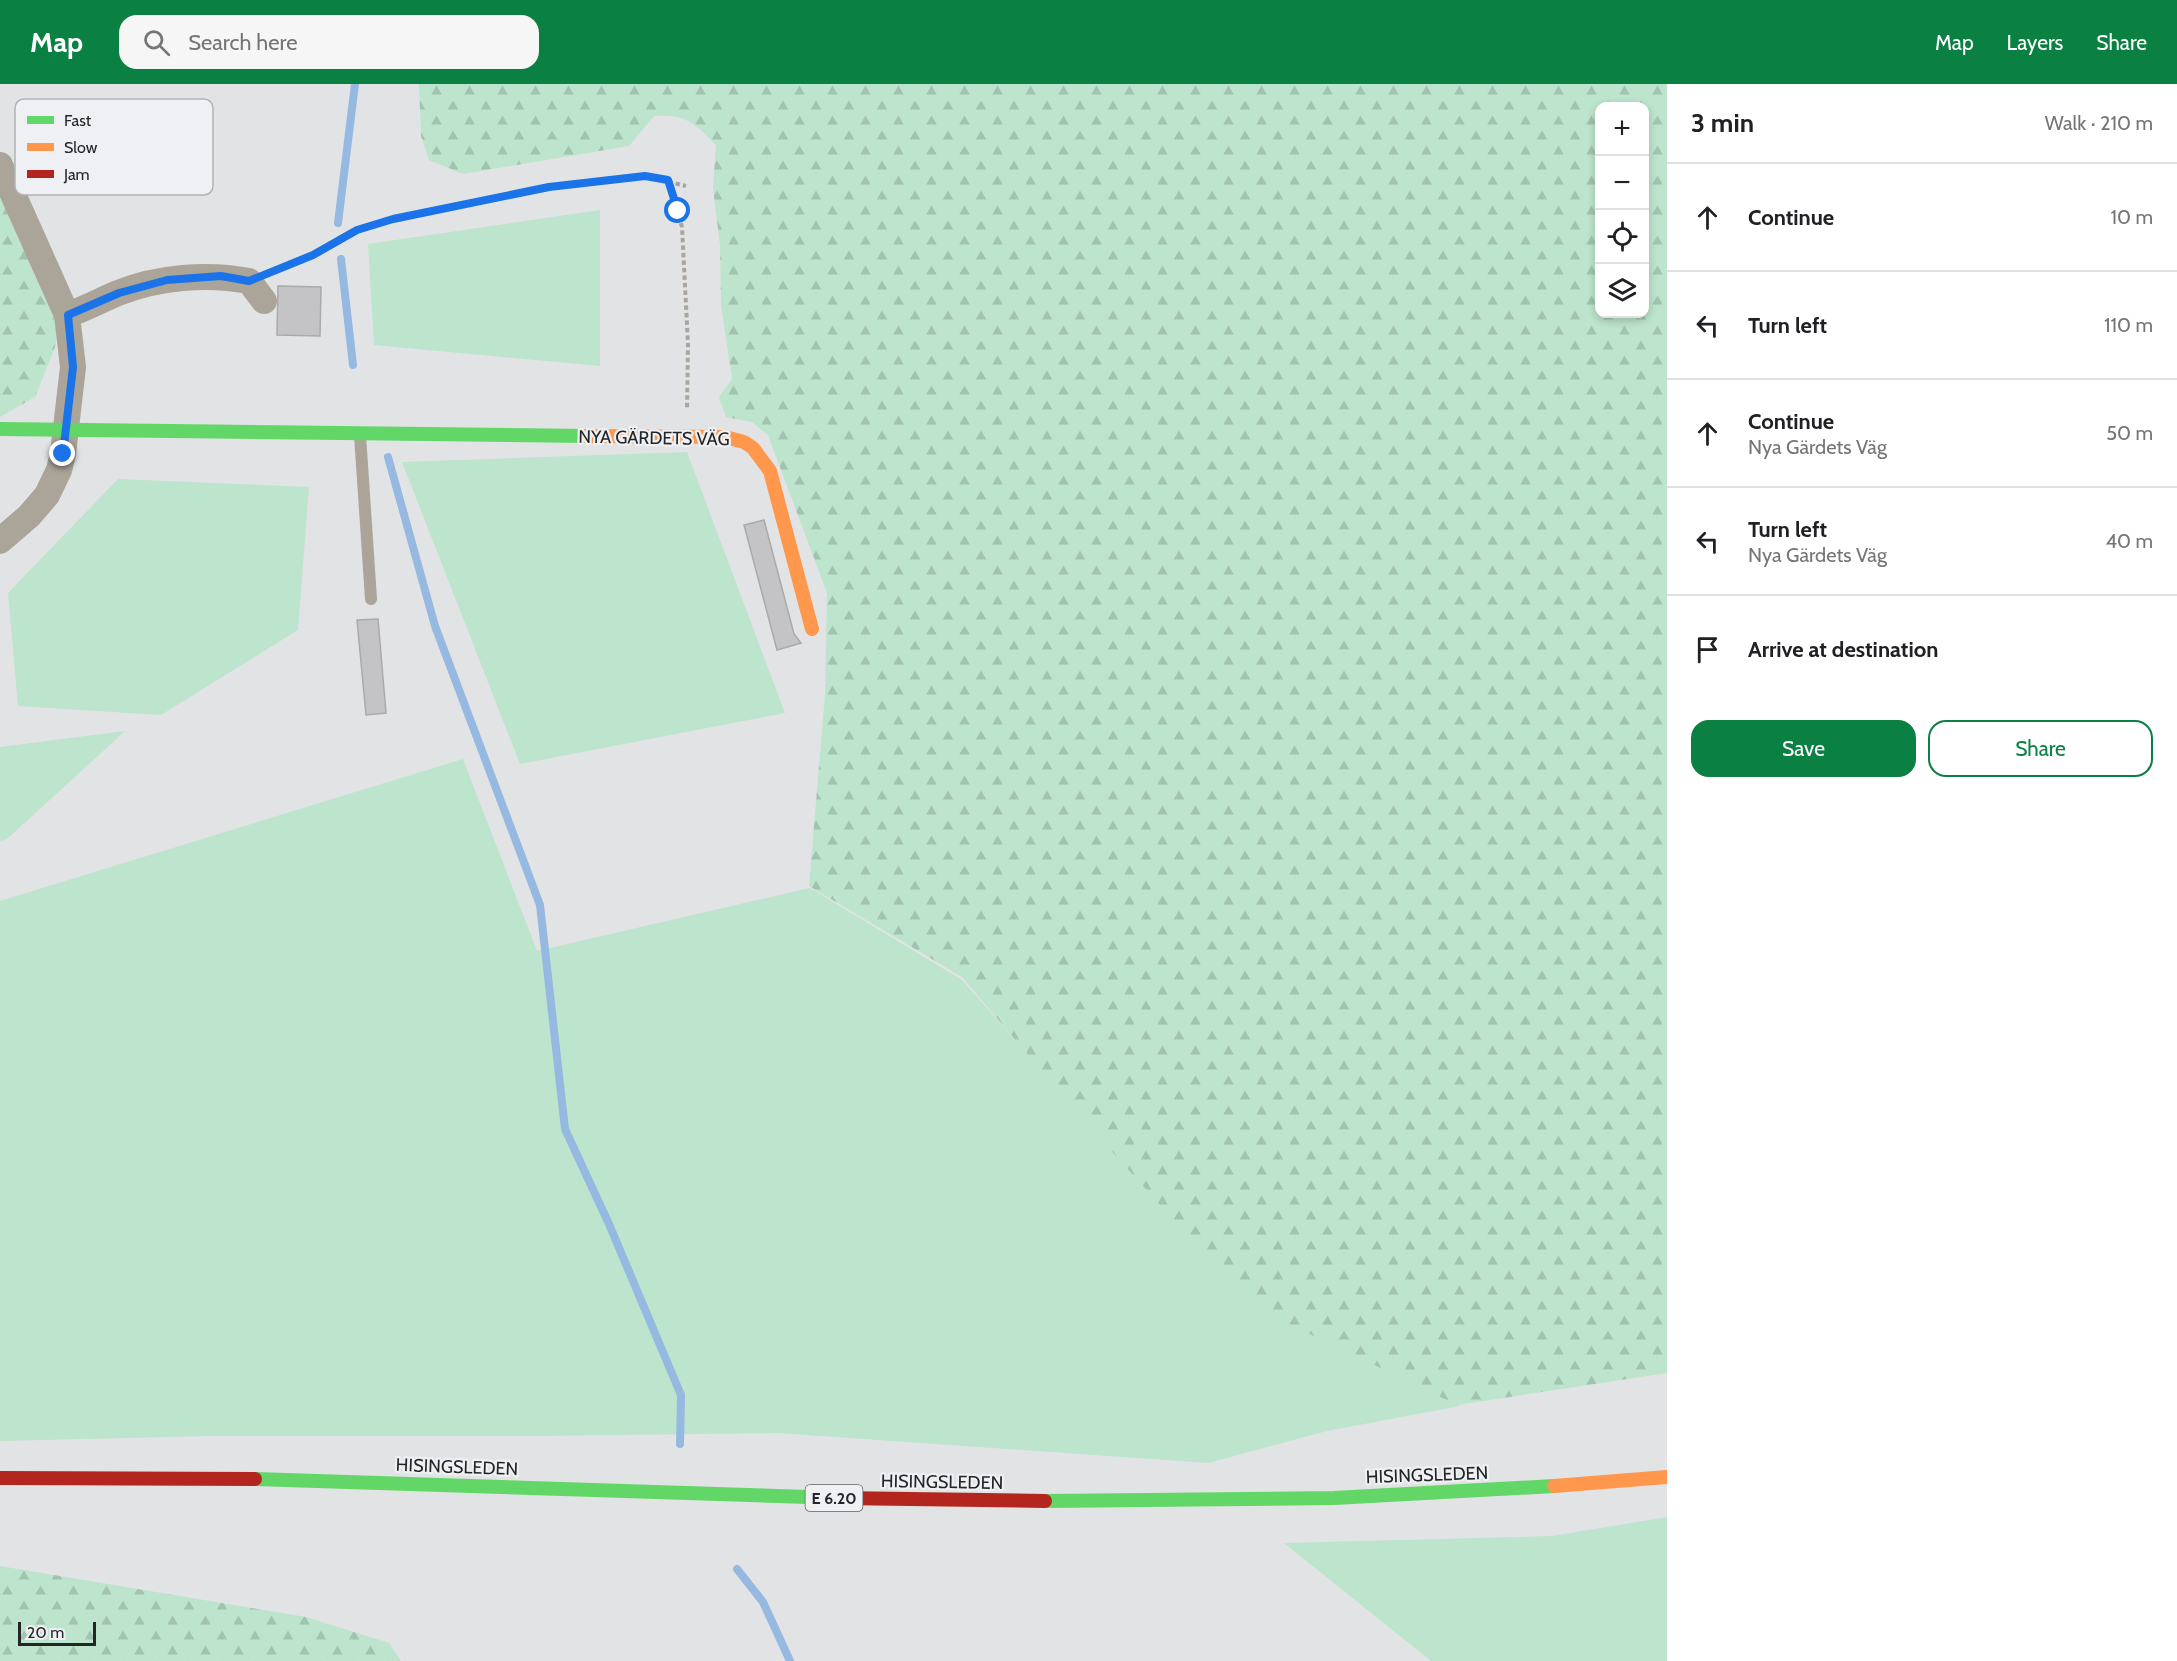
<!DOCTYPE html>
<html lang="en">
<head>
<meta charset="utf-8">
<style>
	body { margin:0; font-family:Cabin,sans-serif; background:#f6f6f6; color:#202124 }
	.controls { position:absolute; right:18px; top:18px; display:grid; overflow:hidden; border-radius:12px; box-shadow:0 3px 9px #0003 }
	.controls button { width:54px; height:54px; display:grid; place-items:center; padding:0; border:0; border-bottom:2px solid #e0e0e0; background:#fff; color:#202124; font:30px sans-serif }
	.scale { position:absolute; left:18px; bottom:15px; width:78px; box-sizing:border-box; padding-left:6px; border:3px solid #242526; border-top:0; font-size:16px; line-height:21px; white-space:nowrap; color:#242526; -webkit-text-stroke:4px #eef0f3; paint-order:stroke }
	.stop { position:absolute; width:18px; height:18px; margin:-14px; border:4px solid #1a73e8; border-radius:50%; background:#fff }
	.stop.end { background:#1a73e8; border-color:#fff; box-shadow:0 2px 6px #0008 }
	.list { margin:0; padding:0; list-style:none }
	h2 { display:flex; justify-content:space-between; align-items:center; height:78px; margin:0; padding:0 24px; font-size:26px }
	h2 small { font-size:20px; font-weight:400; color:#757577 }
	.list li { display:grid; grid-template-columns:39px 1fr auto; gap:18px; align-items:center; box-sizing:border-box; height:108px; padding:0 24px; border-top:2px solid #e0e0e0 }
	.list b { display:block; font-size:22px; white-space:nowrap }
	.list p { margin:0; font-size:20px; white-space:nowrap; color:#757577 }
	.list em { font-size:20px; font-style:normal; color:#757577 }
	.actions { display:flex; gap:12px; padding:18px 24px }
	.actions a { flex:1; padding:14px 0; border:2px solid #0b8043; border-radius:18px; text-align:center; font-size:21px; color:#0b8043 }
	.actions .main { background:#0b8043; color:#fff }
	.icon { flex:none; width:33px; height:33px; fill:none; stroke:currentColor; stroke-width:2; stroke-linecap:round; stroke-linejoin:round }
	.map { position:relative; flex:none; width:1667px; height:1577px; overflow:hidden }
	header { display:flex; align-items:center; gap:36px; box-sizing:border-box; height:84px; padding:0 30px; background:#0b8043; color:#fff }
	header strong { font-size:28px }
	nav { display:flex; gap:33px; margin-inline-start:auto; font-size:21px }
	.search { width:420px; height:54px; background:#f6f6f6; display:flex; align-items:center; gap:15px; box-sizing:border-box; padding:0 21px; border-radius:18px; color:#757577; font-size:22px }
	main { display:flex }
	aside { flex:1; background:#fff }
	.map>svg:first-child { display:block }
	.green { fill:#bde4cc }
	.forest { fill:url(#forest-firs); fill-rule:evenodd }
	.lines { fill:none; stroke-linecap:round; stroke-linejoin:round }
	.stream { stroke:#96b9e2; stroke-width:8 }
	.building { fill:#c4c4c6; stroke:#a9aaac; stroke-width:1.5 }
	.path { stroke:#aaa69f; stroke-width:4; stroke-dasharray:4.5 3; stroke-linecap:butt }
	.lane { stroke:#aba499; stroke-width:12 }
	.street { stroke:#aba499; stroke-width:26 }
	.fast { stroke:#63d668; stroke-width:14 }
	.slow { stroke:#ff974d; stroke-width:14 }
	.jam { stroke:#b3261e; stroke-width:14 }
	.route { stroke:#1a73e8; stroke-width:8 }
	.labels { text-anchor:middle; stroke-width:4.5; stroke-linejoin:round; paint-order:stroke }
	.shield { fill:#eef0f3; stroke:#616264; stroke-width:1.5 }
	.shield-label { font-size:16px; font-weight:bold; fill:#242526 }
	.street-label { font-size:18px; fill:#242526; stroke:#eef0f3 }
	.key { fill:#eef0f3; stroke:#b1b3b6; stroke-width:1.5 }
	.key-label { font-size:16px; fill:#242526 }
</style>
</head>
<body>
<header>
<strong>Map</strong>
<div class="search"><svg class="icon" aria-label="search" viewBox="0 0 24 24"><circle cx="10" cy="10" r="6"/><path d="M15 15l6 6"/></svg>Search here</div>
<nav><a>Map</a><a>Layers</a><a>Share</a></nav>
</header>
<main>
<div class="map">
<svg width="1667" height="1577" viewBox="0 0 1667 1577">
	<defs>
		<pattern id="forest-firs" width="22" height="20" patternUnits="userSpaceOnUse" patternTransform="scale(1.5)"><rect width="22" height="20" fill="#bde4cc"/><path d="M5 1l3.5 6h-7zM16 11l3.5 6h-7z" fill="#a2c3af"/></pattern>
	</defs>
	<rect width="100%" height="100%" fill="#e2e3e5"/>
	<!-- green -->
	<path class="green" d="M600,126V282L374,261L368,160Z
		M687,368L785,629L520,680L402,378Z
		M118,395L309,403L298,546L161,631L18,622L8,509Z
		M125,647L7,755L0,757V663Z
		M463,675L537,867L810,804L962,896L1252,1222L1460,1322L1327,1347L1208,1379L778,1349L534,1352H210L0,1357V817Z
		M1667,1433V1577H1431L1284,1459L1552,1452Z"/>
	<!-- forest -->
	<path class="forest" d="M419,0H1667V1289L1457,1321L1250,1221L1081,1033L962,893L809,802L825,610L827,509L768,351L752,338L726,333L719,313L732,295L721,221L720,161L713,105L716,61C694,39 687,30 654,32L629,62L463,90L429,76L421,52ZM1600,22H1644V230H1600Z
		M0,109L58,243L55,263L35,313L0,333Z
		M0,1482L306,1533L389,1559L401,1577H0Z"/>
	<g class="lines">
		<!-- stream -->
		<path class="stream" d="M338,139L355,0
			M341,175L353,281
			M388,373L435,542L540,821L565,1045L609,1140L681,1311L680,1360
			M737,1485L763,1518L790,1577"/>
	</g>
	<!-- building -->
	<path class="building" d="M278,202L321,203L320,252L277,251Z
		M764,436L794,550L801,559L777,566L744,441Z
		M378,535L386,629L366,631L357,536Z"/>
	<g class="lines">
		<!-- path -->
		<path class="path" d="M668,96L682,143L688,260L687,326
			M272,188L313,171L357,146L393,135L549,103L599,96L645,92L686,102"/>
		<!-- lane -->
		<path class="lane" d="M360,351L371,515"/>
		<!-- street -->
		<path class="street" d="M0,81L67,231L73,283L63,370L59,386L47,411L29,432L0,457
			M67,231C85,225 101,216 118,209C158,193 207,189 249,197L264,217"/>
		<!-- fast -->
		<path class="fast" d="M0,345L587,352
			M255,1395L838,1414
			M1045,1417L1334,1414L1554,1402"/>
		<!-- slow -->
		<path class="slow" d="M587,352L725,353L744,358L753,364L770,387L812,545
			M1554,1402L1667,1393"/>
		<!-- jam -->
		<path class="jam" d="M0,1394L255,1395
			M838,1414L1045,1417"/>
	</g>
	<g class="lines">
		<!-- route -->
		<path class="route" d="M63,370L73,283L68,231L119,209L167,196L221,192L249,197L313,171L357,146L393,135L549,103L645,92L668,96L678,127"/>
	</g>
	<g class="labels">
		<!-- shield labels -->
		<rect class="shield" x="805.5" y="1401" width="57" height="26" rx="4.5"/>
		<g class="shield-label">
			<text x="834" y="1420">E 6.20</text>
		</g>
		<!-- street labels -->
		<g class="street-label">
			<text transform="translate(654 354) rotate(1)" y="6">NYA GÄRDETS VÄG</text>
			<text transform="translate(457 1383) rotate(2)" y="6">HISINGSLEDEN</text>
			<text transform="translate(1427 1391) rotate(-2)" y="6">HISINGSLEDEN</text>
			<text transform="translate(942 1398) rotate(1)" y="6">HISINGSLEDEN</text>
		</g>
	</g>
	<!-- legend -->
	<rect x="15" y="15" width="198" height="96" rx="9" class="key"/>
	<rect x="27" y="32" width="27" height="8" fill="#63d668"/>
	<rect x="27" y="59" width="27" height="8" fill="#ff974d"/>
	<rect x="27" y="86" width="27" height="8" fill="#b3261e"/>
	<g class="key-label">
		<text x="64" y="42">Fast</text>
		<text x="64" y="69">Slow</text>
		<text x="64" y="96">Jam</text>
	</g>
</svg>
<div class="controls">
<button>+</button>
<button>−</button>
<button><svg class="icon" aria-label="locate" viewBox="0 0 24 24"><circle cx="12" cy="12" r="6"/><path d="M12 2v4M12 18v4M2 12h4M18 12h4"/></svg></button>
<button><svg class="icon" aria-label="layers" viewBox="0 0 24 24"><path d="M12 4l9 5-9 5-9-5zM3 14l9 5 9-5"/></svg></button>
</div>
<div class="scale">20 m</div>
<div class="stop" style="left:678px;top:127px"></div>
<div class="stop end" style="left:63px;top:370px"></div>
</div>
<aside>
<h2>3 min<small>Walk · 210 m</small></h2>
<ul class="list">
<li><svg class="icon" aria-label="ahead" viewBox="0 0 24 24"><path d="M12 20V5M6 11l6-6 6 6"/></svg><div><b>Continue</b></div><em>10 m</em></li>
<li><svg class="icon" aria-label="left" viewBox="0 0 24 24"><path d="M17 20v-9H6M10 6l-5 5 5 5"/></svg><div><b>Turn left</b></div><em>110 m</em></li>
<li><svg class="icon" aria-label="ahead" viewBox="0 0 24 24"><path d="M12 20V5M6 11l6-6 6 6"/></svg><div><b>Continue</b><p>Nya Gärdets Väg</p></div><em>50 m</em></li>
<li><svg class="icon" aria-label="left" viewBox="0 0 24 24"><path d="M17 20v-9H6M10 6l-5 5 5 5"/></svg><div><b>Turn left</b><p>Nya Gärdets Väg</p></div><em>40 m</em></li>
<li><svg class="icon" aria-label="arrive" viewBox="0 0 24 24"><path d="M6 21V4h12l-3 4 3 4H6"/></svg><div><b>Arrive at destination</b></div></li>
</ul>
<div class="actions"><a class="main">Save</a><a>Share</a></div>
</aside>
</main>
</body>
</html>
